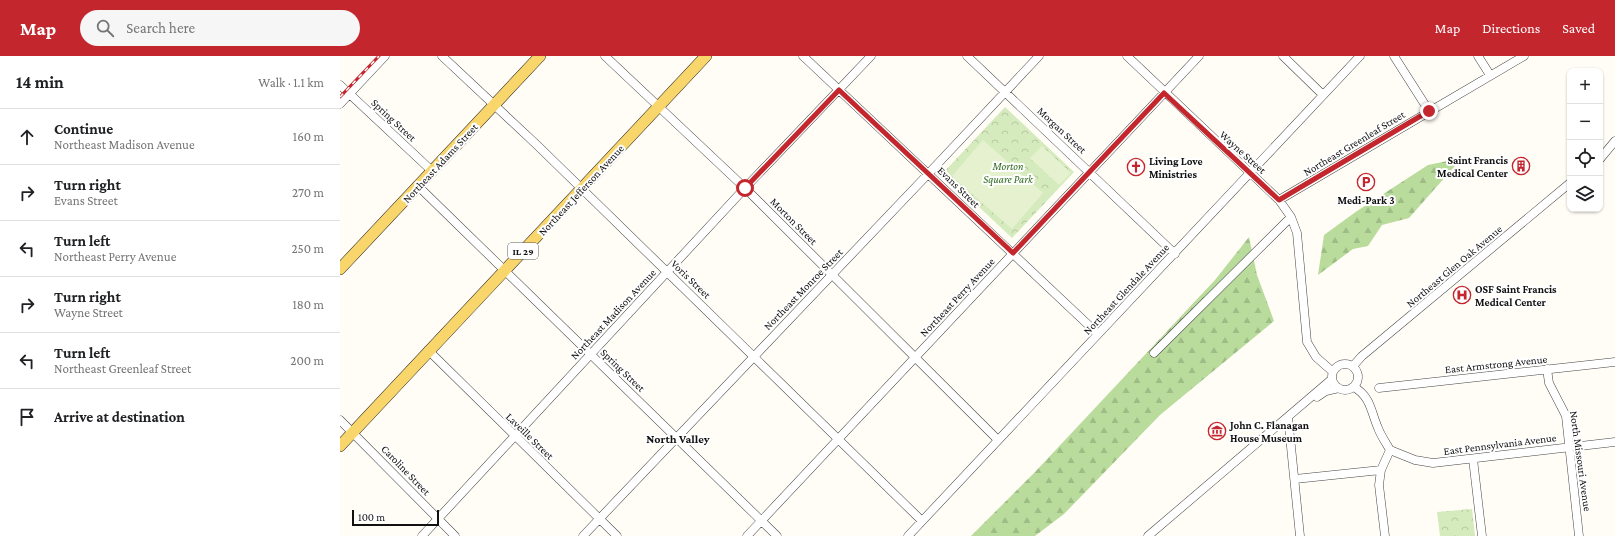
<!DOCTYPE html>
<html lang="en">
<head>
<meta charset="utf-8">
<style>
	body { margin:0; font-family:"Crimson Pro",serif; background:#f6f6f6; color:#202124 }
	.controls { position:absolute; right:12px; top:12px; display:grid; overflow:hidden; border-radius:8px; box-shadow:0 1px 3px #0004 }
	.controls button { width:36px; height:36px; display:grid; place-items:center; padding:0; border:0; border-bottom:1px solid #e0e0e0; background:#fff; color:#202124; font:20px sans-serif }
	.scale { position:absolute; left:12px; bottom:10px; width:87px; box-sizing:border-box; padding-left:4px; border:2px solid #111; border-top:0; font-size:11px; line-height:14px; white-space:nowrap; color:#111; -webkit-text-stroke:3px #fff; paint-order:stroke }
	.stop { position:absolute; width:12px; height:12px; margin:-9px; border:3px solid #c4262e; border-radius:50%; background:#fff }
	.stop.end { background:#c4262e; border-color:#fff; box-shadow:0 1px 4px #0008 }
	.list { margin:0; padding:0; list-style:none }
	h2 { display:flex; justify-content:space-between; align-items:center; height:52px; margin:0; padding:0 16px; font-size:17px }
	h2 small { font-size:13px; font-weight:400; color:#757577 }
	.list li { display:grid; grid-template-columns:26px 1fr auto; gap:12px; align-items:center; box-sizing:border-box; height:56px; padding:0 16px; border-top:1px solid #e0e0e0 }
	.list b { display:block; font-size:15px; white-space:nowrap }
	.list p { margin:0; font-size:13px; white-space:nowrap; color:#757577 }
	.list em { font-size:13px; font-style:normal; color:#757577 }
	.icon { flex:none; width:22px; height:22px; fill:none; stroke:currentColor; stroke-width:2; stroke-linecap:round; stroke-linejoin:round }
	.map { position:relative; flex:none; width:1275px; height:480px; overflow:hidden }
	header { display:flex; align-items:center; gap:24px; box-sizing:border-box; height:56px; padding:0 20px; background:#c4262e; color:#fff }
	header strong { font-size:19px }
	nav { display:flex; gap:22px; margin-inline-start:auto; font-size:14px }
	.search { width:280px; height:36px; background:#f6f6f6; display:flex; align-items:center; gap:10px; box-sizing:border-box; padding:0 14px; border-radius:22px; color:#757577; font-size:15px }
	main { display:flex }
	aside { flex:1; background:#fff }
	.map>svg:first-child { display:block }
	.forest { fill:url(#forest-firs) }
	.park { fill:url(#park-crowns) }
	.pitch { fill:#e6f2cf }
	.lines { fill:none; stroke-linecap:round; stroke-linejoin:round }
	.minor-casing { stroke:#444; stroke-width:9 }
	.major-casing { stroke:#222; stroke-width:12 }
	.minor { stroke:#fff; stroke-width:8 }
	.major { stroke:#f9d66b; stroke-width:11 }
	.rail-casing { stroke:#c4262e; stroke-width:3 }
	.rail { stroke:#fff; stroke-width:1.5; stroke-dasharray:4.5; stroke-linecap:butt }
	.route { stroke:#c4262e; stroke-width:5 }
	.labels { text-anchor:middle; stroke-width:4; stroke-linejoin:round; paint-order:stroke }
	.shield { fill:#fff; stroke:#585858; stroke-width:1 }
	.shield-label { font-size:10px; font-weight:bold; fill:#111 }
	.street-label { font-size:11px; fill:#111; stroke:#fff }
	.poi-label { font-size:11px; font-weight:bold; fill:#111; stroke:#fff; text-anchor:start }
	.park-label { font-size:11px; font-style:italic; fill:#2f6b1f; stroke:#fff }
	.neighbourhood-label { font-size:12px; font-weight:bold; fill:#111; stroke:#fff }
</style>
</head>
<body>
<header>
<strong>Map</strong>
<div class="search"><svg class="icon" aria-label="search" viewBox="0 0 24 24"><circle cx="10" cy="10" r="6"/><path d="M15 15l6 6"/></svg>Search here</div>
<nav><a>Map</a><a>Directions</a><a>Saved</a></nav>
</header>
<main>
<aside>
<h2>14 min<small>Walk · 1.1 km</small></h2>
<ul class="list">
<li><svg class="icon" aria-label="ahead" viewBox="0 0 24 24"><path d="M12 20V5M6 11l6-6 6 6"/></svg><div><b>Continue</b><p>Northeast Madison Avenue</p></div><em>160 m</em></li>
<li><svg class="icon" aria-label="right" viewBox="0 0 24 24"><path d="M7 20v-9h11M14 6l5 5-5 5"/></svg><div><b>Turn right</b><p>Evans Street</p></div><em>270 m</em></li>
<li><svg class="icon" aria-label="left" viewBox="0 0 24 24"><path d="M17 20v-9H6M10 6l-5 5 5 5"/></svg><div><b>Turn left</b><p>Northeast Perry Avenue</p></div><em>250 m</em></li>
<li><svg class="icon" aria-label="right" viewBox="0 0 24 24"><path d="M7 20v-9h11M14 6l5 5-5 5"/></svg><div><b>Turn right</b><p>Wayne Street</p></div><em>180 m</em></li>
<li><svg class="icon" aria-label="left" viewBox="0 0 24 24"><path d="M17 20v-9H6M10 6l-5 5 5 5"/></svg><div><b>Turn left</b><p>Northeast Greenleaf Street</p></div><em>200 m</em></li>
<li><svg class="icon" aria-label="arrive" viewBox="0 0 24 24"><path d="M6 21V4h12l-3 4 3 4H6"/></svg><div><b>Arrive at destination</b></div></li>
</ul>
</aside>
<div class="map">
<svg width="1275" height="480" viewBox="0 0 1275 480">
	<defs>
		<pattern id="forest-firs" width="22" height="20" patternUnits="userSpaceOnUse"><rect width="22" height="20" fill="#b9dc9c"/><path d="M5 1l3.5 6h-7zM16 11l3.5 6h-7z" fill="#9ebc85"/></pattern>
		<pattern id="park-crowns" width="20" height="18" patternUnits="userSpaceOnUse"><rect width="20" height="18" fill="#d5ebbd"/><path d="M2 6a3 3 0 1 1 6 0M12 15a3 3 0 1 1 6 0" fill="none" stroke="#b6c8a1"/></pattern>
	</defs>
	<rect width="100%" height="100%" fill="#fffdf5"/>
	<!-- forest -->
	<path class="forest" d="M1122,102L1069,162L1042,169L1028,190L1013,193L978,219L984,179L1017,155L1088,109Z
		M909,181L917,219L934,265L820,359L724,458L695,480H631L695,416L875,224Z"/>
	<!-- park -->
	<path class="park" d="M665,51L734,116L672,182L603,117Z
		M1132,453L1135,480H1100L1097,456Z"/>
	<!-- pitch -->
	<path class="pitch" d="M643,84L703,137L672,173L612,120Z
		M702,90L731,117L719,129L690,102Z"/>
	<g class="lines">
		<defs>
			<path id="minor" d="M102,0L198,90L582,465
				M265,0L405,132L658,384
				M463,0L758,278
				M627,0L835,198
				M787,0L939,144L951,161L957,177L967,286L976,301L993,316
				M943,0L982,38
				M1054,0L1089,55
				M1138,0L1150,19
				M0,29L92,115
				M0,48L45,0
				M1260,103L1275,85
				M78,130L437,480
				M939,144L1184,0
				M88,294L277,480
				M814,297L951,161
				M992 321a13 13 0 1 1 26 0a13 13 0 1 1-26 0Z
				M1013,310L1022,300L1230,127
				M1207,313L1209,327L1226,360L1239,480
				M1014,331C1031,341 1031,356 1038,372C1041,380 1046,387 1050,394
				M1039,332L1275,306
				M977,341L986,335L999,332
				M948,361L960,480
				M0,364L115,480
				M1050,394L1075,404L1093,407L1275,386
				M1133,403L1142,480
				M955,423L1041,414
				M82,480L405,132L531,0
				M243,480L589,117L699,0
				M407,480L859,0
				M568,480L1020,0
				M808,480L992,323
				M1045,480L1039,429L1041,414L1050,394"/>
			<path id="major" d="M0,213L200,0
				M0,390L366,0"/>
		</defs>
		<!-- minor casing -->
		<use href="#minor" class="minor-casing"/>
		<!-- major casing -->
		<use href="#major" class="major-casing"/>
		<!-- minor -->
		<use href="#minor" class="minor"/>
		<!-- major -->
		<use href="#major" class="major"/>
		<defs>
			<path id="rail" d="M0,41L39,0"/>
		</defs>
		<!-- rail casing -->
		<use href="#rail" class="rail-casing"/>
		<!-- rail -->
		<use href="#rail" class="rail"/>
	</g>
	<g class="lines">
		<!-- route -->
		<path class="route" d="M405,132L499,34L673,197L824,37L939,144L1089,55"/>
	</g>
	<!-- icons -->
	<defs>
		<symbol id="building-ring" viewBox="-11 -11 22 22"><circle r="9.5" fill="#fff" stroke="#c4262e" stroke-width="1.5"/><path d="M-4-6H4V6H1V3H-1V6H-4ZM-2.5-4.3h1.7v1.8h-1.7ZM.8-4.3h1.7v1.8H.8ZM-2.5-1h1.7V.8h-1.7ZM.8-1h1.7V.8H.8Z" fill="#c4262e"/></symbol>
		<symbol id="church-ring" viewBox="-11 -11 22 22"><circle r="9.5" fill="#fff" stroke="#c4262e" stroke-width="1.5"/><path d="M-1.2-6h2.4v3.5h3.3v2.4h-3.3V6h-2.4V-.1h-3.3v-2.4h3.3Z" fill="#c4262e"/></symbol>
		<symbol id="parking-ring" viewBox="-11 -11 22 22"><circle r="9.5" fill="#fff" stroke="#c4262e" stroke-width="1.5"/><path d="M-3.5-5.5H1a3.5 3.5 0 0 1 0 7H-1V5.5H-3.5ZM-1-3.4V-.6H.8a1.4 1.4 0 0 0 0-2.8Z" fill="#c4262e"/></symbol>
		<symbol id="hospital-ring" viewBox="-11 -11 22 22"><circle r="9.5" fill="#fff" stroke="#c4262e" stroke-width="1.5"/><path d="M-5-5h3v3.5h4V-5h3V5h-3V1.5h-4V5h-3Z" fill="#c4262e"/></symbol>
		<symbol id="museum-ring" viewBox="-11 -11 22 22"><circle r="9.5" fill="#fff" stroke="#c4262e" stroke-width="1.5"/><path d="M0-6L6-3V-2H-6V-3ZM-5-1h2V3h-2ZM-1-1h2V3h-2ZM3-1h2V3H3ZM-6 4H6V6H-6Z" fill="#c4262e"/></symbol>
	</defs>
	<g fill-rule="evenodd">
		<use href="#building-ring" x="1171" y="100" width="20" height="20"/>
		<use href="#church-ring" x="786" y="101" width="20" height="20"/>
		<use href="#parking-ring" x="1016" y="116" width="20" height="20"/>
		<use href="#hospital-ring" x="1112" y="229" width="20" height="20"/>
		<use href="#museum-ring" x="867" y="365" width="20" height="20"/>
	</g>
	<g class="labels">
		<!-- shield labels -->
		<rect class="shield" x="168" y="187" width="30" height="16" rx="3"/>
		<g class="shield-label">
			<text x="183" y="199">IL 29</text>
		</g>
		<!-- street labels -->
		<g class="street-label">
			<text transform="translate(54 64) rotate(43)" y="4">Spring Street</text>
			<text transform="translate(722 74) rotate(43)" y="4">Morgan Street</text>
			<text transform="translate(1014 87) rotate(-31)" y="4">Northeast Greenleaf Street</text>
			<text transform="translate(903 96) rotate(42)" y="4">Wayne Street</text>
			<text transform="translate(100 107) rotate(-47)" y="4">Northeast Adams Street</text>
			<text transform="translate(619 131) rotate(44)" y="4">Evans Street</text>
			<text transform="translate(241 134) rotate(-47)" y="4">Northeast Jefferson Avenue</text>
			<text transform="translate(454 165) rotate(45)" y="4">Morton Street</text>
			<text transform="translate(1114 210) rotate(-40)" y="4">Northeast Glen Oak Avenue</text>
			<text transform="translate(351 223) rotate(44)" y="4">Voris Street</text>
			<text transform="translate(463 233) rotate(-46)" y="4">Northeast Monroe Street</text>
			<text transform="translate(786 233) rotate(-47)" y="4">Northeast Glendale Avenue</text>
			<text transform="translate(617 241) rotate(-47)" y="4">Northeast Perry Avenue</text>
			<text transform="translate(273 258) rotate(-47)" y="4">Northeast Madison Avenue</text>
			<text transform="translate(1156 308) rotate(-6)" y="4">East Armstrong Avenue</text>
			<text transform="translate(283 314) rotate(44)" y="4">Spring Street</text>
			<text transform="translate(190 380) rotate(44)" y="4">Laveille Street</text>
			<text transform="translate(1160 388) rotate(-7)" y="4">East Pennsylvania Avenue</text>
			<text transform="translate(1241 405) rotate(82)" y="4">North Missouri Avenue</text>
			<text transform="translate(66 414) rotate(46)" y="4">Caroline Street</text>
		</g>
		<!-- poi labels -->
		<g class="poi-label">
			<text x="1168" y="108" text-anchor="end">Saint Francis<tspan x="1168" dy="13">Medical Center</tspan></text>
			<text x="809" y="109">Living Love<tspan x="809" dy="13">Ministries</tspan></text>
			<text x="1026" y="148" text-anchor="middle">Medi-Park 3</text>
			<text x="1135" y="237">OSF Saint Francis<tspan x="1135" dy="13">Medical Center</tspan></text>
			<text x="890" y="373">John C. Flanagan<tspan x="890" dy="13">House Museum</tspan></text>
		</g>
		<!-- park labels -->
		<g class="park-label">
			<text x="668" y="114">Morton<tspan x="668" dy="13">Square Park</tspan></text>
		</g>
		<!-- neighbourhood labels -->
		<g class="neighbourhood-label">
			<text x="338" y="387">North Valley</text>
		</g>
	</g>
</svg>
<div class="controls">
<button>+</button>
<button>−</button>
<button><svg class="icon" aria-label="locate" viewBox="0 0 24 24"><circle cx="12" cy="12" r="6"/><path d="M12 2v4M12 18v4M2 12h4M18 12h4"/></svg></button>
<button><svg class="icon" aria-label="layers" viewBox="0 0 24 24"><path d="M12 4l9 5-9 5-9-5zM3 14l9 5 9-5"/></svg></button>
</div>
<div class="scale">100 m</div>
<div class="stop" style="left:405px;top:132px"></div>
<div class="stop end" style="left:1089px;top:55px"></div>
</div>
</main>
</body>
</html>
